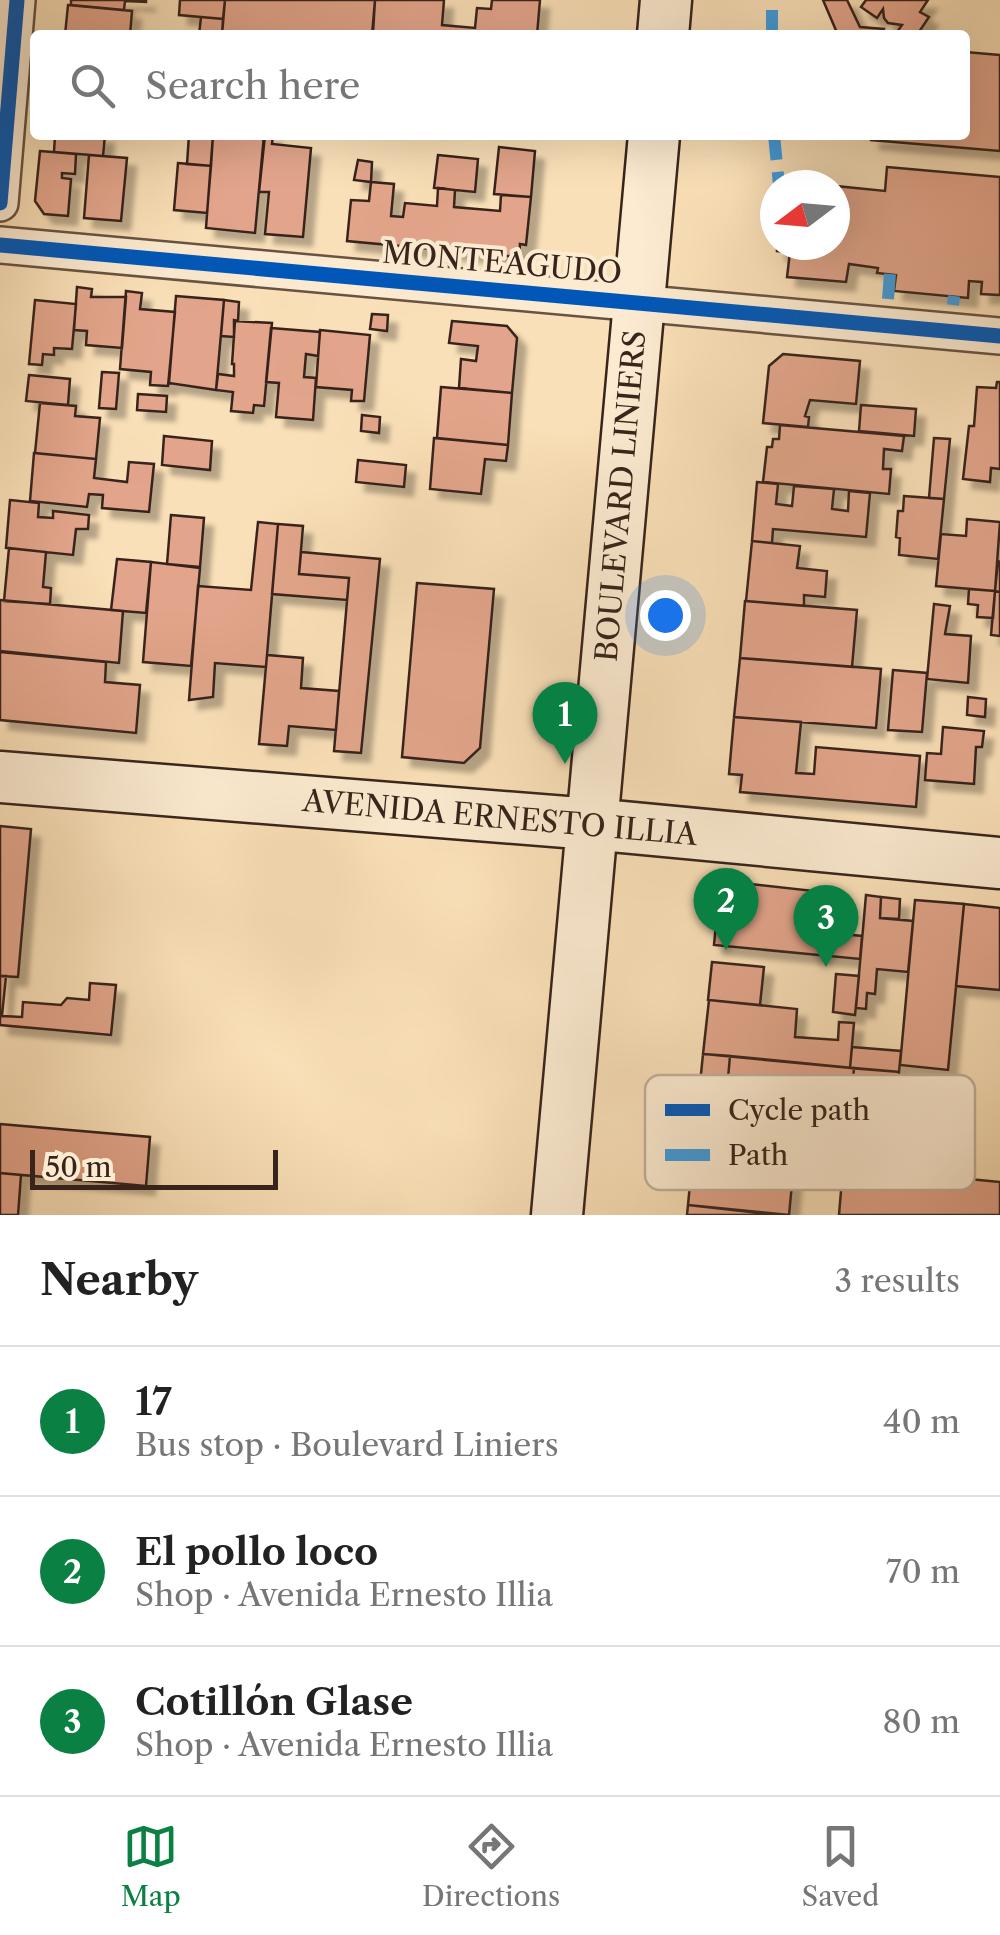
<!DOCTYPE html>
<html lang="en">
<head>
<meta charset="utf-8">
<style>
	body { margin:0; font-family:"Libre Caslon Text",serif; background:#f6f6f6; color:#222 }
	.compass { position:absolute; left:760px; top:170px; width:90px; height:90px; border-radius:50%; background:#fff; box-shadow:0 10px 40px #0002; rotate:254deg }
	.scale { position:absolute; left:30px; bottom:25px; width:248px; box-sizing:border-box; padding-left:10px; border:5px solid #38241b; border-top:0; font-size:28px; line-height:35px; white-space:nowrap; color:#38241b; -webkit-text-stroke:8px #fcebd1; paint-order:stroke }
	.you { position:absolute; left:665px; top:615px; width:35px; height:35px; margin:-25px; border:8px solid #fff; border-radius:50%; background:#1a73e8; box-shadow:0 0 0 15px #1a73e833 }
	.badge { display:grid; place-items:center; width:65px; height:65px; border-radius:50%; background:#0b8043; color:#fff; font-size:32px; font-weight:700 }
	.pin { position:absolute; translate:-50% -82px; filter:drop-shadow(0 2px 5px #0008) }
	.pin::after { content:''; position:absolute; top:52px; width:35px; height:30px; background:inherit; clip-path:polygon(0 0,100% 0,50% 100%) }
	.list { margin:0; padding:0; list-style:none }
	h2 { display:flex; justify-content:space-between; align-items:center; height:130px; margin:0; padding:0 40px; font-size:42px }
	h2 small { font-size:32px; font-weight:400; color:#767676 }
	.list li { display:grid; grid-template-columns:65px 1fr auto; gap:30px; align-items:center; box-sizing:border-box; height:150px; padding:0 40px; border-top:2px solid #e0e0e0 }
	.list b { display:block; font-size:38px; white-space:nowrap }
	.list p { margin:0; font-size:32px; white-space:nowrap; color:#767676 }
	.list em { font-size:32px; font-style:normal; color:#767676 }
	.icon { flex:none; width:55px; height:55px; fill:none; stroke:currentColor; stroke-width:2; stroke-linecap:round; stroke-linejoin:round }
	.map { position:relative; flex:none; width:1000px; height:1215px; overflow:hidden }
	.search { position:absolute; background:#fff; box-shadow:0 10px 40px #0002; left:30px; right:30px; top:30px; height:110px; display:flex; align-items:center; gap:25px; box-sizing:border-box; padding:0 35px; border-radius:10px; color:#767676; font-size:38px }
	.sheet { height:580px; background:#fff }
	nav { display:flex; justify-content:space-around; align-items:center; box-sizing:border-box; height:140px; border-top:2px solid #e0e0e0; background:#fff; font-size:28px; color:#767676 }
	nav a { display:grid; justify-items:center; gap:5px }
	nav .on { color:#0b8043 }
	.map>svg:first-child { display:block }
	.building { fill:#e2a58b; stroke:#38241b; stroke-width:2.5; filter:url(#shadow) }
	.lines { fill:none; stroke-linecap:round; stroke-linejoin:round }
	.minor-casing { stroke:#685342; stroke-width:40 }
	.secondary-casing { stroke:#38241b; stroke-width:55 }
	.minor { stroke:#fcebd1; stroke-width:35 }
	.secondary { stroke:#fcebd1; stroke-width:50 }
	.quiet { stroke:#3e9cdf; stroke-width:12; stroke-dasharray:25 12; stroke-linecap:butt }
	.cycleway-casing { stroke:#fcebd1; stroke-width:21 }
	.cycleway { stroke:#0057b8; stroke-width:15 }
	.labels { text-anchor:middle; stroke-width:8; stroke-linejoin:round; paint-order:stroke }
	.street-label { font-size:30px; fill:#38241b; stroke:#fcebd1 }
	.key { fill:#fcebd1; stroke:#c1af9a; stroke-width:2.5 }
	.key-label { font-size:28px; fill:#38241b }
</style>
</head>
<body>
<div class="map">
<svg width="1000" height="1215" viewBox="0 0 1000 1215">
	<defs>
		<filter id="shadow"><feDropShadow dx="9" dy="9" stdDeviation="2.5" flood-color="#0004"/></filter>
	</defs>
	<rect width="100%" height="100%" fill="#fae0b8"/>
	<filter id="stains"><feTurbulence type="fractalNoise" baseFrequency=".002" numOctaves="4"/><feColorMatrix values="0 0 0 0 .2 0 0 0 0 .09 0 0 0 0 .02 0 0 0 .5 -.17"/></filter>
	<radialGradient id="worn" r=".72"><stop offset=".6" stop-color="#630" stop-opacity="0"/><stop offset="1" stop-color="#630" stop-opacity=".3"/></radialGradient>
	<!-- building -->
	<path class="building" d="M71,0H146V2L125,1L124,10L71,5Z
		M180,0H225L223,19L179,15Z
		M225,0H375L372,35H222Z
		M375,0H444L442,25L475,28L477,8L491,9L492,0H540L537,35L373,33Z
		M823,0H847L860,27L884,29V35H838Z
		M866,0H928L920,12L929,17L917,35H901L897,32L902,25L888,23L884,18L883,9L877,18L861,7Z
		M68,5L132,11L130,35H65Z
		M201,17L223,19L222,35H199Z
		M965,52L1000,55V151L871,140V135H965Z
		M55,135H105L103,156L54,152Z
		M189,135H213L211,166L187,164Z
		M213,135H264L255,233L206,228Z
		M265,135H273L272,144L311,148L303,237L265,234L269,192H259Z
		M499,147L535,151L531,197L494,194Z
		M40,151L76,154L75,174L62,173V178L71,179L68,216L44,214L35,201Z
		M89,155L127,158L121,221L84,218Z
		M438,155L478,159L475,192L434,188Z
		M358,160L372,162L371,182L354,180Z
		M178,163L211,166L207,213L174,210Z
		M887,167L1000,177V295L981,294L982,282L969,281L968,298L894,291L896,275L877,273L878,268L849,264L846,282L787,277L790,252L777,251V245H835V186L885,191Z
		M371,182L394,184L391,216L403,217L405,203L437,206L438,188L455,190L454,207L500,211L501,195L531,197L526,245L520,244L519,257L347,241L351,200L369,201Z
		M77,287L92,289L91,297H126L122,348L86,345L87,331L74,330Z
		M126,291L142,293L140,309L175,312L168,386L150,385L151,372L120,369Z
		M176,296L224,300L216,390L169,383Z
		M35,300L76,304L72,349L54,348V355L43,354L42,365L29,364Z
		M224,300L239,302L238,321L234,320V337L221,336Z
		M372,314L388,315L387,331L370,329Z
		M235,321L272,323L264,406L254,405L253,413L231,411L233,392L216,390L218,374L234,376V364H232Z
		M452,321L507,326L517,338L512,393L459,388L461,359L476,361L478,346L449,343Z
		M271,328L320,332L318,356L306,354L304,377L316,378L313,420L276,417L279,383L266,382Z
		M320,330L370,335L364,401H351L352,390L316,387Z
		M783,354L860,361L856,404L810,400L805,416L809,417L808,427L763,423L769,366Z
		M102,372L119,373L116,409L99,408Z
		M29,375L70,379L68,405L26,401Z
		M997,382H1000V469L991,468L990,482L963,479L969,426H974L977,387L996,388Z
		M441,387L512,393L508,445L437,438Z
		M138,394L167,396L166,412L137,410Z
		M40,403L76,406L75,416L100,418L96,459L35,453Z
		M861,405L916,409L914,436L859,431Z
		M362,415L380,417L379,433L361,431Z
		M780,425L904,436L902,451L884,449L883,469H891L889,494L763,482L767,447H772L773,439H779Z
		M164,436L212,441L210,470L162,465Z
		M434,438L508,445L506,461L485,459L481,494L430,489Z
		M934,438L950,439L944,499L929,498Z
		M34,453L96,459L94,478L127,482L129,462L154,464L149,512L102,508L103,495L89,494L87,507L30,501Z
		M358,460L406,465L404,487L356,482Z
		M757,482L778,484L776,504L792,506L794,486L834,489L832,509L848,511L849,491L870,493L866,537L773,529L772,543L752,541Z
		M904,496L944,499L938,559L899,555L900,538L896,537L898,511H903Z
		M10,500L39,503L38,517L53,518V511L89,515L88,529H76L73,555L6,548Z
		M171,515L204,518L200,567L167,564Z
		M967,519L1000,522L995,591L936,586L941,534L966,536Z
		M258,522L278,524L266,667L215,663L213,697L189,700L198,586L251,590Z
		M278,524L303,526L299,574L349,578L347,600L272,594Z
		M752,541L800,546L797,568L827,571L825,597L804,595V606L746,601Z
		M9,548L46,552L43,587L51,588L50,604L4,601Z
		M301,552L380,559L361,753L334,751L349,578L299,574Z
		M117,559L151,562L146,613L111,610Z
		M998,561L1000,562V592L995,591Z
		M151,562L200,568L191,666L143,662Z
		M417,583L494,589L480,748L464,763L402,757Z
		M969,589L995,591L993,618L977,617L978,605L968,604Z
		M995,591L1000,592V636L991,635Z
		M0,600L123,611L119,663L0,651Z
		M745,601L857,610L852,667L740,658Z
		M934,604L950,606L945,634L971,636L968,683L927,679Z
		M0,652L106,662L105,682L140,685L136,733L0,720Z
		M267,655L303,658L301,688L339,691L336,730L289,726L287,746L259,744Z
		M740,658L881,669L876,728L734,717Z
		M893,670L927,673L922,732L888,730Z
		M968,697L986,699L985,717L967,715Z
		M734,717L801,722L796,773L814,774L816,747L920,756L916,807L740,792L742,775L729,774Z
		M943,727L984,731L982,747H976L974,784L925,780L927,753L941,754Z
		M0,826L31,829L18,977L0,976Z
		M723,881L814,891L810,931L862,936L860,959L714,945L720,884Z
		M866,895L881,897L880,918L913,921L908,972L877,969L875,994L867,993L866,1009L856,1008Z
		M881,897L900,899L899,919L880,918Z
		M915,900L964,904L948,1070L900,1065Z
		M964,904L1000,908V990L956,986Z
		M712,962L764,967L760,1005L708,1000Z
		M836,974L859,976L855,1015L833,1012Z
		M0,976H6L2,1016L22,1017L23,1002L61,1005L67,998L89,1000L90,983L116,985L111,1035L0,1025Z
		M709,1000L797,1009L795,1037L838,1040L839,1022L854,1023L850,1068L703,1054Z
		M852,1047L901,1051L899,1072L850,1068Z
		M703,1054L730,1056L721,1156L693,1153Z
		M730,1056L854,1068L845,1167L721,1156Z
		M854,1068L899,1072L895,1110L851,1106Z
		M0,1124L150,1137L146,1186L0,1173Z
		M693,1153L794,1163L789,1215L688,1205Z
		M843,1167L1000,1182V1215H839Z
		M0,1173L21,1175L18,1215H0Z
		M688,1205L778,1215H687Z"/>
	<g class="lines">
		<defs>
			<path id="minor" d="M0,203L17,0
				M0,245L1000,336"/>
			<path id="secondary" d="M663,35L666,0
				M0,777L591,824L1000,863
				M557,1215L654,135"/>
		</defs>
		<!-- minor casing -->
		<use href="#minor" class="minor-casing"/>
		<!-- secondary casing -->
		<use href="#secondary" class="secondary-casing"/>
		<!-- minor -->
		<use href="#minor" class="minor"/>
		<!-- secondary -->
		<use href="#secondary" class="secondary"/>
		<!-- quiet -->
		<path class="quiet" d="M772,35V0
			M774,135L779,185
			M888,299L890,274
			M953,305L954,296"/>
		<defs>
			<path id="cycleway" d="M0,203L17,0
				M0,245L1000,336"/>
		</defs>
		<!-- cycleway casing -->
		<use href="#cycleway" class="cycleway-casing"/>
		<!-- cycleway -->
		<use href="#cycleway" class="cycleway"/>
	</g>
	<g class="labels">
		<!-- street labels -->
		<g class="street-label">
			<text transform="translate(502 263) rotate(5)" y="10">MONTEAGUDO</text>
			<text transform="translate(621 496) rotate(-85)" y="10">BOULEVARD LINIERS</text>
			<text transform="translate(500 818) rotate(5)" y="10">AVENIDA ERNESTO ILLIA</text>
		</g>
	</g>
	<!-- legend -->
	<rect x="645" y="1075" width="330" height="115" rx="15" class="key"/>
	<rect x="665" y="1104" width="45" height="12" fill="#0057b8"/>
	<rect x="665" y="1149" width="45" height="12" fill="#3e9cdf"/>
	<g class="key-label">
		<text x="728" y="1120">Cycle path</text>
		<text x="728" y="1165">Path</text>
	</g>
	<rect width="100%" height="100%" filter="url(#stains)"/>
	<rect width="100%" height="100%" fill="url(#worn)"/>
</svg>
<svg class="compass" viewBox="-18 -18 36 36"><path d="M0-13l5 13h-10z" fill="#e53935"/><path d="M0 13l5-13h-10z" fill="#767676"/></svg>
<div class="scale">50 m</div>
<div class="you"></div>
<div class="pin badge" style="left:565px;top:764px">1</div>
<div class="pin badge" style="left:726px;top:950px">2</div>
<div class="pin badge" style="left:826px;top:967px">3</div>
<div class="search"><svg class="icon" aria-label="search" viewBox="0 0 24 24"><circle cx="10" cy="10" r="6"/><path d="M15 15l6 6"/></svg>Search here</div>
</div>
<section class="sheet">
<h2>Nearby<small>3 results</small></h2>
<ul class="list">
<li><span class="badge">1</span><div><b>17</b><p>Bus stop · Boulevard Liniers</p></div><em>40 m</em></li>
<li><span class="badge">2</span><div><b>El pollo loco</b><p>Shop · Avenida Ernesto Illia</p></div><em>70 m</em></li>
<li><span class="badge">3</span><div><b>Cotillón Glase</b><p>Shop · Avenida Ernesto Illia</p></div><em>80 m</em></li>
</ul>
</section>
<nav>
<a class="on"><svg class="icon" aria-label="map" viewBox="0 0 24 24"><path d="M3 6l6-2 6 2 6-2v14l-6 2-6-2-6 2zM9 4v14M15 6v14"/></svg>Map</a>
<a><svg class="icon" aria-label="directions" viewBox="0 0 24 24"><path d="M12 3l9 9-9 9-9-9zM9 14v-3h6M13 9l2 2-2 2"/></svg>Directions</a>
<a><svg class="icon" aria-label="saved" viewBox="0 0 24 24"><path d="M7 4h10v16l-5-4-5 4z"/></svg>Saved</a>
</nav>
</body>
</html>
